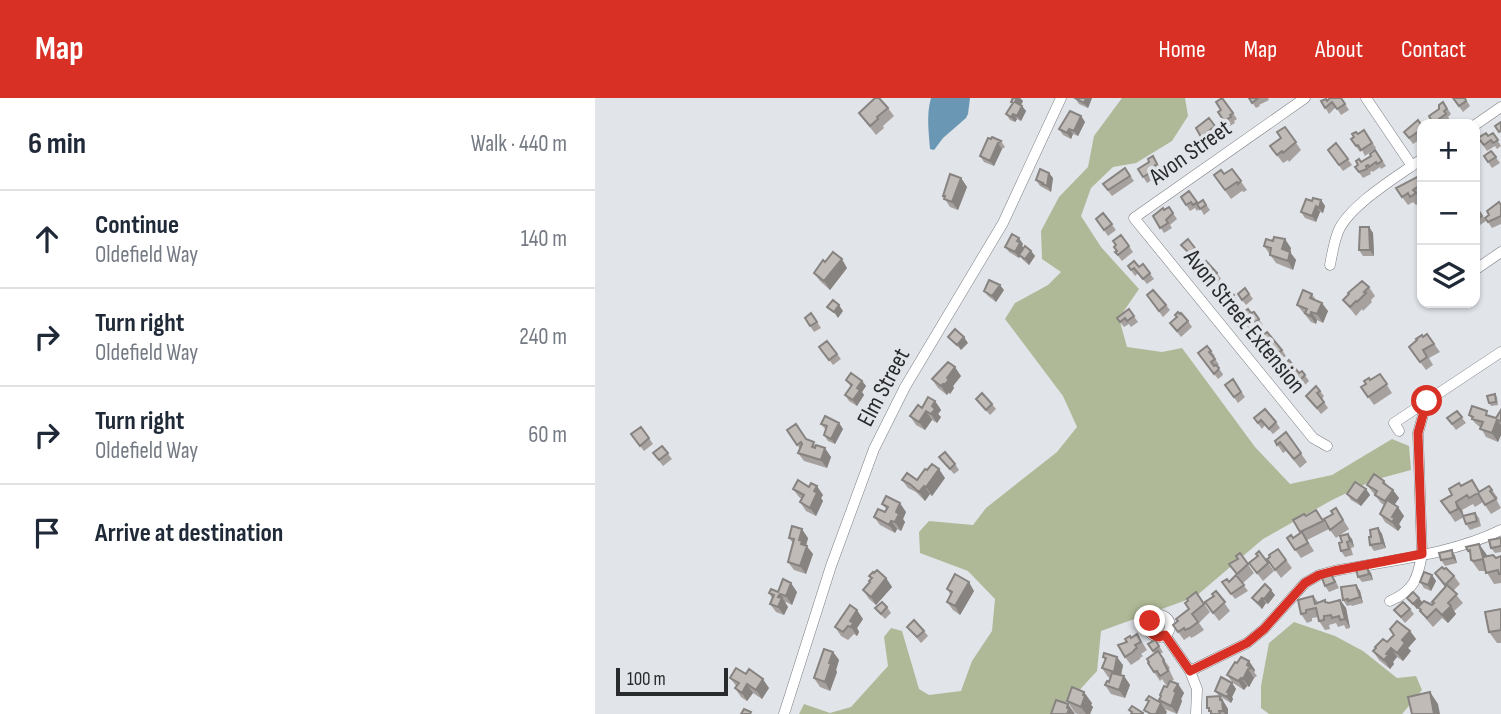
<!DOCTYPE html>
<html lang="en">
<head>
<meta charset="utf-8">
<style>
	body { margin:0; font-family:"Sofia Sans Condensed",sans-serif; background:#f6f6f7; color:#1f2937 }
	.controls { position:absolute; right:21px; top:21px; display:grid; overflow:hidden; border-radius:14px; box-shadow:0 2px 5px #0004 }
	.controls button { width:63px; height:63px; display:grid; place-items:center; padding:0; border:0; border-bottom:2px solid #e0e1e3; background:#fff; color:#1f2937; font:35px sans-serif }
	.scale { position:absolute; left:21px; bottom:18px; width:112px; box-sizing:border-box; padding-left:7px; border:4px solid #292a2c; border-top:0; font-size:19px; line-height:24px; white-space:nowrap; color:#292a2c; -webkit-text-stroke:5px #e1e4e9; paint-order:stroke }
	.stop { position:absolute; width:21px; height:21px; margin:-16px; border:5px solid #d93025; border-radius:50%; background:#fff }
	.stop.end { background:#d93025; border-color:#fff; box-shadow:0 2px 7px #0008 }
	.list { margin:0; padding:0; list-style:none }
	h2 { display:flex; justify-content:space-between; align-items:center; height:91px; margin:0; padding:0 28px; font-size:30px }
	h2 small { font-size:23px; font-weight:400; color:#747a83 }
	.list li { display:grid; grid-template-columns:46px 1fr auto; gap:21px; align-items:center; box-sizing:border-box; height:98px; padding:0 28px; border-top:2px solid #e0e1e3 }
	.list b { display:block; font-size:26px; white-space:nowrap }
	.list p { margin:0; font-size:23px; white-space:nowrap; color:#747a83 }
	.list em { font-size:23px; font-style:normal; color:#747a83 }
	.icon { flex:none; width:38px; height:38px; fill:none; stroke:currentColor; stroke-width:2; stroke-linecap:round; stroke-linejoin:round }
	.map { position:relative; flex:none; width:906px; height:616px; overflow:hidden }
	header { display:flex; align-items:center; gap:42px; box-sizing:border-box; height:98px; padding:0 35px; background:#d93025; color:#fff }
	header strong { font-size:33px }
	nav { display:flex; gap:38px; margin-inline-start:auto; font-size:24px }
	main { display:flex }
	aside { flex:1; background:#fff }
	.map>svg:first-child { display:block }
	.green { fill:#afb997 }
	.water { fill:#6997b4 }
	.lines { fill:none; stroke-linecap:round; stroke-linejoin:round }
	.minor-casing { stroke:#7c7e83; stroke-width:11 }
	.minor { stroke:#fff; stroke-width:10 }
	.wall { fill:#a6a19e }
	.shaded-wall { fill:#878381 }
	.building { fill:#c1bbb8; stroke:#878381; stroke-width:2 }
	.route { stroke:#d93025; stroke-width:9 }
	.labels { text-anchor:middle; stroke-width:7; stroke-linejoin:round; paint-order:stroke }
	.street-label { font-size:24px; fill:#292a2c; stroke:#e1e4e9 }
</style>
</head>
<body>
<header>
<strong>Map</strong>
<nav><a>Home</a><a>Map</a><a>About</a><a>Contact</a></nav>
</header>
<main>
<aside>
<h2>6 min<small>Walk · 440 m</small></h2>
<ul class="list">
<li><svg class="icon" aria-label="ahead" viewBox="0 0 24 24"><path d="M12 20V5M6 11l6-6 6 6"/></svg><div><b>Continue</b><p>Oldefield Way</p></div><em>140 m</em></li>
<li><svg class="icon" aria-label="right" viewBox="0 0 24 24"><path d="M7 20v-9h11M14 6l5 5-5 5"/></svg><div><b>Turn right</b><p>Oldefield Way</p></div><em>240 m</em></li>
<li><svg class="icon" aria-label="right" viewBox="0 0 24 24"><path d="M7 20v-9h11M14 6l5 5-5 5"/></svg><div><b>Turn right</b><p>Oldefield Way</p></div><em>60 m</em></li>
<li><svg class="icon" aria-label="arrive" viewBox="0 0 24 24"><path d="M6 21V4h12l-3 4 3 4H6"/></svg><div><b>Arrive at destination</b></div></li>
</ul>
</aside>
<div class="map">
<svg width="906" height="616" viewBox="0 0 906 616">
	<rect width="100%" height="100%" fill="#e1e4e9"/>
	<!-- green -->
	<path class="green" d="M527,0H590L593,18L577,43L541,65L518,69L496,90L486,118L506,149L544,191L524,220L532,249L567,254L587,250L660,349L695,386L737,377L797,341L814,348L816,372L779,382L737,402L668,441L600,499L506,533L502,573L479,598L455,616H204L209,606L235,615L256,609L293,568L289,539L296,530L307,533L324,591L334,597L366,593L377,563L397,533L400,501L373,473L325,455L324,434L334,423L378,427L391,410L462,354L482,329L468,298L410,221L420,205L453,187L466,174L447,161L446,133L464,99L493,69L499,38Z
		M699,524L740,538L768,553L802,580L821,578L827,592L807,616H674L666,610V588L674,545Z"/>
	<!-- water -->
	<path class="water" d="M336,0H375L373,16L371,20L348,40L339,52L335,51C334,35 331,17 336,0Z"/>
	<g class="lines">
		<defs>
			<path id="minor" d="M710,0L539,120L718,340L732,348
				M771,0L817,68
				M880,27L906,9
				M735,167C737,156 739,144 743,134C753,108 804,77 827,61
				M880,172L906,154
				M804,333L799,325L906,254
				M795,503C819,493 823,480 827,456L823,335L832,303
				M553 528a11 11 0 1 1 22 0a11 11 0 1 1-22 0Z
				M570,537L595,573
				M189,616L236,468L279,351L310,289L408,125L466,0
				M601,616L602,591L595,573L652,545L669,531L710,485L724,477L739,473C791,463 859,456 906,432"/>
		</defs>
		<!-- minor casing -->
		<use href="#minor" class="minor-casing"/>
		<!-- minor -->
		<use href="#minor" class="minor"/>
	</g>
	<!-- wall -->
	<path class="wall" d="M416,0H425L428,3L426,7L431,13L426,23L422,21L420,24L415,22L411,16L418,6L416,4L418,2Z
		M480,0H497L493,10L484,6Z
		M628,0L642,21L639,23L640,25L633,29L623,14L626,12Z
		M654,0H673L674,2L664,7L665,8L661,10Z
		M746,0L754,12L746,17L741,9L734,16L726,3Z
		M858,0H870L875,8L868,14Z
		M293,10L299,18L288,28L289,30L281,37L264,15Z
		M852,10L856,16L853,19L855,22L849,26H839L834,18Z
		M486,18L490,24L483,38L478,36L476,41L468,37L464,31Z
		M614,20L624,34L610,44L601,30Z
		M827,28V40L818,46L809,34Z
		M690,29L706,52L694,64L693,62L688,65L675,48L686,40Z
		M769,32L781,50L770,58L767,52L765,54L756,41Z
		M898,35L906,48L902,51L900,48L892,53L883,40L893,38Z
		M406,43L410,49L407,51L399,68L389,64L385,58Z
		M741,45L757,67L748,73L733,52Z
		M780,52L791,68L786,71L785,69L778,74L777,73L775,74L776,76L768,80L760,69L776,58Z
		M896,53L905,65L897,70L889,58Z
		M558,58L566,71L560,75L562,79L552,85L543,71L554,64Z
		M530,70L539,83L517,98L508,86Z
		M637,71L652,92L649,94L647,93L636,101L619,77L629,76Z
		M454,75L458,80L456,94L445,88L441,82Z
		M366,80L372,89L363,112L355,109L348,98Z
		M827,83V98L824,100L826,104L821,107L818,104L813,107L807,99Z
		M594,93L602,105L608,102L615,112L609,117L605,110L602,113L600,110L595,113L586,99Z
		M726,102L730,108L728,115L725,114L721,124L710,120L706,114L717,103Z
		M906,107V126L897,130L890,120Z
		M574,109L582,121L575,127L577,130L569,135L558,118Z
		M882,110L891,123L882,129L880,126V112Z
		M508,115L521,132L513,138L501,121Z
		M774,129L778,135L779,158H768L764,152Z
		M526,137L538,154L527,163L520,154L522,153Z
		M428,146L427,148L429,150L436,153L440,158L434,167L428,162L425,158L424,160L414,154L410,149Z
		M586,147L600,150L604,155L598,161Z
		M669,148L696,150L695,154L701,162L698,172L681,165Z
		M230,164L252,170L235,192L225,183L219,175Z
		M548,166L559,181L552,186L543,175L540,178L533,168L544,169Z
		M604,169L622,175L626,181L624,182L626,186L623,189L620,186L619,187Z
		M631,187L643,203L636,208L624,192Z
		M774,189L780,198L776,202L777,204L768,213L767,211L761,218L748,202Z
		M650,190L658,201L651,207L647,202Z
		M409,192L401,204L393,198L389,193Z
		M717,196L721,202L733,213L728,225L722,222L721,226L716,224L702,207Z
		M552,197L571,207L575,212L568,219Z
		M534,211L543,224L536,229L534,226L529,229L522,220Z
		M659,214L668,227L658,234L645,217L656,215Z
		M216,215L226,230L219,234L210,220Z
		M593,223L597,229L586,239L575,225Z
		M832,236L845,254L834,260L838,267L831,272L814,249Z
		M664,240L687,252L691,258L683,263L678,255L676,256Z
		M232,243L246,261L238,267L224,249Z
		M612,248L620,258L619,259L624,267L622,268L628,276L627,278L623,281L603,255Z
		M687,269L704,275L707,273L714,283L706,291L700,283L699,284Z
		M785,276L797,295L779,307L766,289Z
		M366,278L358,288L359,290L355,296L354,294L352,297L343,290L337,281Z
		M638,281L650,299L643,305L630,287Z
		M251,282L267,283L271,288L267,294L269,297L262,308L254,303L250,297L256,289Z
		M725,293L729,298L727,301L733,310L726,316L711,298Z
		M900,296L902,299L903,307L896,308L894,305Z
		M381,301L397,306L401,311L395,317Z
		M340,303L346,312L343,316L346,319L342,325L337,322L330,332L321,327L315,318Z
		M906,312V337L903,344L891,339L886,330L880,325L874,317L896,319L901,320Z
		M862,313L871,325L861,332L852,320Z
		M659,320L681,324L685,330L678,336L670,327L667,331Z
		M244,325L248,331L240,346L233,343L229,337L231,332L226,326Z
		M46,329L58,346L49,353L36,336Z
		M192,332L212,341L236,359L232,370L209,363L203,355L205,351Z
		M691,334L712,364L705,370L691,353L688,355L680,343Z
		M67,348L77,361L68,368L58,355Z
		M344,359L360,366L364,372L359,376Z
		M350,380L337,398L335,396L330,403L321,394L313,390L307,382Z
		M789,383L804,400L799,407L809,418L804,426L806,429L803,433L790,424L785,416L789,407L786,405L772,387Z
		M866,388L885,393L894,388L903,400L901,401L906,410L896,416L888,404L880,409L878,406L867,412L869,418L880,415L884,420L886,428L875,432L871,426L869,419L860,424L846,403L857,397Z
		M198,391L228,397L226,400L228,403L221,418L211,413L205,404L207,401L204,399Z
		M771,391L775,397L766,408L756,402L752,396Z
		M287,406L311,414L308,421L310,424L306,433L302,431L300,435L285,427L279,419L290,414L292,412Z
		M741,410L754,431L741,440L735,432Z
		M721,412L734,431L712,442L719,453L706,460L692,440H698L706,435L711,418Z
		M783,430L787,436L791,450L779,453L775,447Z
		M194,440H213L211,447L218,456L211,476L199,472L193,464L198,445Z
		M906,440V454L900,455L896,450Z
		M757,441L759,449L756,450L758,457L750,459L746,453L744,445Z
		M871,449L892,458L901,460L906,458V485L899,486L891,473H884L876,462V458Z
		M683,451L697,470L686,480L672,461Z
		M857,452L860,458L862,465L850,468L846,462Z
		M664,453L679,473L668,483L654,465L663,458Z
		M645,455L659,475L648,485L634,466L643,461Z
		M279,475L291,480L297,489L281,507L274,501L268,492L275,484L276,481L274,478Z
		M776,475L778,482L767,484L763,479Z
		M840,475L859,478L865,486L858,493L868,505L859,513L861,516L853,525L847,520L838,529L831,521L824,510L822,511L812,500L837,507L850,489Z
		M641,477L653,493L640,501L627,484H634Z
		M837,477L841,483L836,493L829,490L825,484Z
		M740,482L744,490L734,494L730,488Z
		M761,487L765,493L768,505L757,508L756,507L752,508L748,502Z
		M352,491L379,493L365,517L358,512L352,504L356,497Z
		M621,493L635,513L624,523L610,504L619,498Z
		M183,494H202L197,507L191,504L190,505L193,509L189,517L181,514L175,506L177,500L174,495Z
		M601,494L615,514L604,525L609,532L600,538L596,540L595,538L589,542L578,527L583,523L594,511L593,503Z
		M680,497L673,506L671,505L667,511L661,505L657,500Z
		M718,498L723,504L734,505L745,502L751,510L755,530L751,531L749,527L743,529L741,525L734,527L735,531L730,532L724,523L723,519L717,520V523L712,525L706,516Z
		M292,509L296,515L290,521L280,510Z
		M815,511L819,516L810,525L799,512Z
		M906,511V545H902L894,534Z
		M268,521L262,530L264,534L262,538L259,536L253,542L246,538L240,529Z
		M312,529L329,533L333,538L326,545Z
		M815,533L821,541L813,550L816,553L808,563L802,559L798,564L799,566L795,571L784,562L778,553Z
		M542,536L552,552L546,556L548,558L545,560V561L536,567L530,559L532,544Z
		M560,542L568,554L565,556L575,570L574,571L579,582L576,583L583,586L589,595L586,601L587,603L582,616L570,611L564,602L566,599L565,597L572,589L575,585L571,587L567,581L565,583L553,565L560,556L553,546Z
		M238,554L244,562L241,572L242,574L235,593L225,589L219,580Z
		M508,559L528,567L526,577L529,578L535,587L530,600L516,596L510,587L514,584L516,580L513,579L507,570L510,562Z
		M654,563L660,572L659,574L662,578L659,580L654,589L652,588L649,592L638,585L632,577L642,565Z
		M151,576L174,590L167,601L158,595L152,603L146,599L140,590L142,589L135,580Z
		M637,585L641,591L637,599L638,601L636,605L626,599L633,611V616H616L612,610L624,598L620,593Z
		M472,603L497,605L496,607L498,609L495,616H483L480,615Z"/>
	<!-- shaded-wall -->
	<path class="shaded-wall" d="M422,0H425L428,3L424,10L420,4Z
		M491,0H497L493,10L489,5Z
		M427,8L431,13L426,23L422,18Z
		M418,16L422,21L420,24L416,19Z
		M486,18L490,24L483,38L479,33Z
		M474,31L478,36L476,41L472,35Z
		M403,45L407,51L399,68L395,63Z
		M454,75L458,80L456,94L452,88Z
		M366,80L372,89L363,112L357,104Z
		M726,102L730,108L728,115L724,110Z
		M721,108L725,114L721,124L717,118Z
		M774,129L778,135L779,158L775,152Z
		M424,140L428,146L427,148L429,151L424,160L420,154Z
		M690,141L696,150L695,154L701,162L698,172L693,163L687,151Z
		M436,153L440,158L434,167L430,161Z
		M247,161L252,170L235,192L229,183Z
		M405,187L409,192L401,204L397,198Z
		M727,205L733,213L728,225L722,216Z
		M244,207L248,213L243,220L239,214Z
		M716,214L722,222L721,226L715,218Z
		M369,239L373,245L366,252L362,247Z
		M360,269L366,278L358,288L359,290L355,296L349,287L352,280Z
		M267,283L271,288L267,294L269,297L262,308L258,302L262,290Z
		M348,286L354,294L352,297L346,288Z
		M340,303L346,312L343,316L346,319L342,325L336,316L337,308Z
		M331,313L337,322L330,332L324,324Z
		M902,322L906,327V337L903,344L897,335Z
		M244,325L248,331L240,346L236,341Z
		M230,350L236,359L232,370L226,362Z
		M344,371L350,380L337,398L331,389Z
		M222,388L228,397L226,400L228,403L221,418L215,410L219,393Z
		M329,388L335,396L330,403L324,394Z
		M771,391L775,397L766,408L762,403Z
		M798,392L804,400L796,412L790,403Z
		M861,404L867,412L869,419L863,411Z
		M305,405L311,414L308,421L310,424L306,433L300,424L301,414Z
		M803,409L809,418L804,426L806,429L803,433L797,424V419Z
		M296,423L302,431L300,435L294,427Z
		M783,430L787,436L791,450L787,445Z
		M207,431L213,440L211,448L218,456L211,476L205,468L204,442Z
		M753,436L757,441L759,449L755,443Z
		M884,446L892,457L896,471L888,459Z
		M857,452L860,458L862,465L858,460Z
		M772,469L776,475L778,482L774,476Z
		M837,477L841,483L836,493L833,487Z
		M291,480L297,489L281,507L276,499Z
		M374,484L379,493L365,517L360,508Z
		M196,485L202,494L197,507L191,498Z
		M761,487L765,493L768,505L765,499Z
		M676,492L680,497L673,506L669,501Z
		M185,496L193,509L189,517L183,509V499Z
		M667,500L671,505L667,511L663,505Z
		M824,500L828,505L822,511L818,506Z
		M745,502L751,510L755,530L750,521Z
		M856,508L861,516L853,525L847,517Z
		M262,512L268,521L262,530L264,534L262,538L256,529L255,523Z
		M815,533L821,541L813,550L816,553L808,563L802,555L807,542Z
		M796,550L802,559L798,564L799,566L795,571L789,562L791,556Z
		M238,554L244,562L241,572L242,574L235,593L230,584Z
		M522,559L528,567L525,582L519,574Z
		M654,563L660,572L659,574L656,570L652,567Z
		M653,571L659,580L654,589L648,581Z
		M529,578L535,587L530,600L524,592Z
		M646,580L652,588L649,592L643,583Z
		M168,581L174,590L167,601L161,592Z
		M637,585L641,591L637,599L638,601L636,605L632,599V594Z
		M152,586L158,595L152,603L147,595Z
		M583,586L589,595L586,601L587,603L582,616L576,608L579,593Z
		M489,594L497,605L496,607L498,609L495,616H491L486,609Z
		M835,594L843,606L845,616H839Z
		M625,598L633,611V616H630L628,613Z
		M566,605L572,614L571,616H561Z
		M473,606L480,616H472V610Z"/>
	<!-- building -->
	<path class="building" d="M280,0H284L293,10L282,19L283,21L275,28L264,15Z
		M418,0H422L420,4L427,8L422,18L418,16L416,19L411,16L418,5L416,4Z
		M480,0H491L489,5Z
		M627,0L638,15L635,17L636,19L629,23L623,14L626,12L621,4Z
		M654,0H663L657,5Z
		M735,0H746L750,6L742,11L737,4L730,10L726,3L731,1L732,3Z
		M858,0H870L871,3L864,8Z
		M848,4L852,11L849,13L851,16L838,25L834,18L844,11V7Z
		M475,13L486,18L479,33L474,31L472,35L464,31Z
		M614,20L620,28L606,39L601,30Z
		M823,22L827,28V31L814,40L809,34Z
		M906,24V33L904,34L900,28Z
		M690,29L701,44L688,55L687,53L682,57L675,48L686,40L682,34Z
		M769,32L777,45L766,52L763,47L761,48L756,41L759,39L757,36L761,34L763,36Z
		M891,35L893,38L898,35L903,42L898,45L896,42L889,47L883,40Z
		M397,39L406,43L403,45L395,63L385,58L393,40L396,41Z
		M741,45L753,61L744,67L733,52Z
		M780,52L787,63L782,66L781,64L774,69L773,67L771,68L772,71L764,74L760,69L763,67L761,63L764,61L766,64L776,58L775,56Z
		M896,53L901,59L893,64L889,58Z
		M558,58L562,66L556,70L558,73L548,79L543,71L554,64L553,61Z
		M530,70L535,78L513,92L508,86Z
		M445,71L454,75L452,88L447,86L448,85L441,82Z
		M637,71L646,83L643,86L642,84L630,92L619,77L626,72L629,76Z
		M355,76L366,80L357,104L349,101L350,98H348Z
		M824,78L827,84V86L818,92L821,95L815,99L813,95L807,99L801,90Z
		M594,93L602,104L598,107L596,104L591,107L586,99Z
		M718,100L726,102L724,110L721,108L717,118L706,114L711,101L717,103Z
		M608,102L611,107L605,111L602,106Z
		M904,104L906,107V118L893,124L890,120L894,117L892,113Z
		M574,109L578,115L571,122L573,125L565,130L558,118L568,110L569,112Z
		M882,110L887,118L880,122V112Z
		M508,115L517,126L509,132L501,121Z
		M765,129H774L775,152H764Z
		M417,136L424,140L422,143L425,145L420,154L410,149Z
		M526,137L534,148L523,157L520,154L522,153L519,149L521,147L518,143Z
		M679,139L690,141L687,151L695,154L693,163L675,157L676,150L669,148L671,141L678,143Z
		M593,141L600,150L594,155L586,147Z
		M430,148L436,153L430,161L424,157Z
		M238,154L247,161L229,183L219,175L228,162L230,164Z
		M539,163L544,169L548,166L555,175L548,181L539,170L536,172L533,168Z
		M611,163L622,175L620,177L623,181L619,183L616,180L615,181L604,169Z
		M394,182L405,187L397,198L389,193Z
		M767,183L774,189L769,194L771,195L762,204L761,203L755,209L748,202L754,196L753,195Z
		M631,187L639,197L632,202L624,192Z
		M650,190L654,196L647,202L643,196Z
		M558,192L571,207L564,213L552,197Z
		M708,192L717,196L715,200L727,205L722,216L716,214L715,218L710,215L712,211L702,207Z
		M238,202L244,207L239,214L232,209Z
		M534,211L539,218L532,223L530,220L525,224L522,220Z
		M653,211L656,215L659,214L664,221L654,229L645,217Z
		M583,214L585,216L586,215L593,223L582,233L575,225L582,219L580,217Z
		M216,215L222,224L215,228L210,220Z
		M360,231L369,239L362,247L353,239Z
		M672,234L687,252L679,258L675,249L672,251L664,240Z
		M832,236L839,246L828,252L832,259L825,264L814,249L822,242L821,241L827,237L828,239Z
		M232,243L242,256L234,262L224,249Z
		M612,248L616,253L614,254L620,261L616,264L619,268L621,267L624,270L623,272L619,276L603,255Z
		M694,262L704,275L707,273L710,277L702,285L696,277L695,278L687,269Z
		M353,264L360,269L352,280L354,282L349,287L348,286L346,288L337,281Z
		M256,275L267,283L262,290L265,292L258,302L250,297L257,287L251,282Z
		M785,276L792,286L773,299L766,289L771,286L769,283L774,280L775,282Z
		M638,281L646,294L639,299L630,287Z
		M721,288L725,293L722,295L729,304L722,310L711,298Z
		M387,295L397,306L391,312L381,301Z
		M900,296L901,304L894,305L892,298Z
		M333,299L340,303L337,308L340,311L336,316L331,313L324,324L315,318L323,307L327,310Z
		M877,308L892,313L891,317L901,320L906,312V323L902,322L897,335L885,331L888,324L877,321L878,319L874,317Z
		M670,311L681,324L674,331L666,322L663,325L659,320Z
		M862,313L867,319L857,326L852,320Z
		M230,318L244,325L236,341L229,337L232,328L226,326Z
		M201,326L211,341L219,344L217,349L220,350L221,347L230,350L226,362L203,355L207,346L206,344L202,347L192,332Z
		M46,329L54,340L45,348L36,336Z
		M691,334L706,355L699,361L685,344L682,347L680,343Z
		M67,348L73,355L64,362L58,355Z
		M350,354L360,366L355,371L344,359Z
		M337,366L344,371L331,389L329,388L324,394L315,386L307,382L312,375L322,382L330,371L332,372Z
		M779,376L789,383L788,385L798,392L790,403L780,397L782,393L772,387Z
		M203,382L214,389L216,385L222,388L219,393L222,395L215,410L205,404L209,397L198,391Z
		M877,382L884,394L894,388L897,392L895,393L901,401L890,407L883,395L874,400L872,397L861,404L863,411L855,415L846,403L857,397L854,391L864,385L866,388Z
		M760,384L771,391L762,403L752,396Z
		M291,398L305,405L301,414L304,416L300,424L296,423L294,427L279,419L283,411L290,414L293,409L287,406Z
		M792,402L803,409L797,419L800,420L797,424L785,416Z
		M741,410L748,422L735,432L729,421L738,416L736,413Z
		M721,412L728,423L705,434L698,422L709,416L711,418Z
		M880,415L882,423L871,426L868,418Z
		M197,428L207,431L204,442L207,443L206,446L212,448L205,468L193,464L199,441L194,440Z
		M783,430L787,445L775,447L774,439H776L775,432Z
		M707,434L713,445L700,452L692,440L696,437L698,440Z
		M753,436L755,443L752,444L754,451L746,453L744,445L747,444L745,438Z
		M906,440V448L896,450L894,442Z
		M884,446L888,459L898,457L901,460L906,458V476H904L903,472L891,475L888,461L879,463L876,462L875,452L873,453L871,449Z
		M683,451L691,462L680,472L672,461L675,459L674,457Z
		M857,452L858,460L846,462L844,455Z
		M664,453L673,465L662,475L654,465L663,458L661,456Z
		M645,455L653,466L642,476L634,466L643,461L641,458Z
		M772,469L774,476L763,479L761,471Z
		M847,469L849,471L851,470L859,478L850,487L840,475Z
		M282,472L291,480L276,499L268,492L275,484L274,483L277,480L274,478L278,474L279,475Z
		M829,474L837,477L833,487L825,484Z
		M360,476L374,484L360,508L352,504L357,494L352,491Z
		M736,476L740,484L730,488L727,480Z
		M641,477L649,487L636,496L627,484L632,481L634,484Z
		M188,481L196,485L191,498L185,496L183,499L187,500L183,509L175,506L179,497L174,495L176,491L183,494Z
		M670,486L676,492L669,501L667,500L663,505L657,500Z
		M761,487L765,499L753,503V501L748,502L746,489Z
		M852,487L862,496L853,505L856,508L847,517L841,511L832,520L825,513L826,512L823,509L829,503L837,507L839,505L837,504Z
		M621,493L630,504L618,515L610,504L619,498L617,496Z
		M601,494L609,506L597,516L603,524L595,530L590,532L589,530L583,534L578,527L583,523L581,521L594,511L590,505L593,503L592,501Z
		M818,494L824,500L818,506L812,500Z
		M718,498L720,506L730,502V504L734,505L745,502L750,521L745,522L744,518L737,520L736,517L729,518V522L724,523L721,510L711,512V515L706,516L703,502Z
		M287,504L292,509L286,516L280,510Z
		M808,504L815,511L806,519L799,512Z
		M255,507L262,512L255,523L258,525L256,529L253,528L248,534L240,529Z
		M906,511V532L894,534L890,514Z
		M319,522L329,533L322,539L312,529Z
		M802,523L815,533L807,542L810,545L802,555L796,550L791,556L793,557L789,562L778,553L781,550L780,549L788,541L792,544L799,537L795,531Z
		M542,536L546,544L540,547L542,550L539,552V553L530,559L523,547L532,544L530,541L535,538L536,540Z
		M560,542L564,548L558,553L553,546Z
		M229,551L238,554L234,565L236,566L230,584L219,580Z
		M563,553L569,562L568,563L573,573L565,578L562,573L559,574L553,565L554,564L552,561Z
		M509,555L522,559L519,574L507,570L511,560L508,559Z
		M646,559L654,563L652,567L656,570L653,571L648,581L646,580L643,583L632,577L640,564L642,565Z
		M141,570L151,576L154,571L168,581L161,592L152,586L147,595L140,590L144,585L135,580Z
		M517,575L529,578L524,592L510,587L512,583L514,584Z
		M626,579L637,585L632,594L634,595L632,599L620,593Z
		M575,583L583,586L579,593L581,594L576,608L564,602L566,598L565,597L569,588L572,589Z
		M477,589L489,594L488,597L490,598L486,609L472,603Z
		M835,594L839,616H817L813,599Z
		M554,598L566,605L561,616H556L549,612L554,603L551,602Z
		M625,598V602H627L628,613H624L625,616H616V613H614V610H612V599Z
		M461,602L473,606L472,610L474,611L472,616H456Z
		M537,608L548,615L547,616H536L537,614L534,612Z
		M149,611L156,614L155,616H146Z"/>
	<g class="lines">
		<!-- route -->
		<path class="route" d="M555,523C552,531 555,537 564,539L570,537L595,573L652,545L669,531L710,485L724,477L739,473L827,456L823,335L832,303"/>
	</g>
	<g class="labels">
		<!-- street labels -->
		<g class="street-label">
			<text transform="translate(595 54) rotate(-35)" y="8">Avon Street</text>
			<text transform="translate(650 223) rotate(51)" y="8">Avon Street Extension</text>
			<text transform="translate(288 289) rotate(-62)" y="8">Elm Street</text>
		</g>
	</g>
</svg>
<div class="controls">
<button>+</button>
<button>−</button>
<button><svg class="icon" aria-label="layers" viewBox="0 0 24 24"><path d="M12 4l9 5-9 5-9-5zM3 14l9 5 9-5"/></svg></button>
</div>
<div class="scale">100 m</div>
<div class="stop" style="left:832px;top:303px"></div>
<div class="stop end" style="left:555px;top:523px"></div>
</div>
</main>
</body>
</html>
